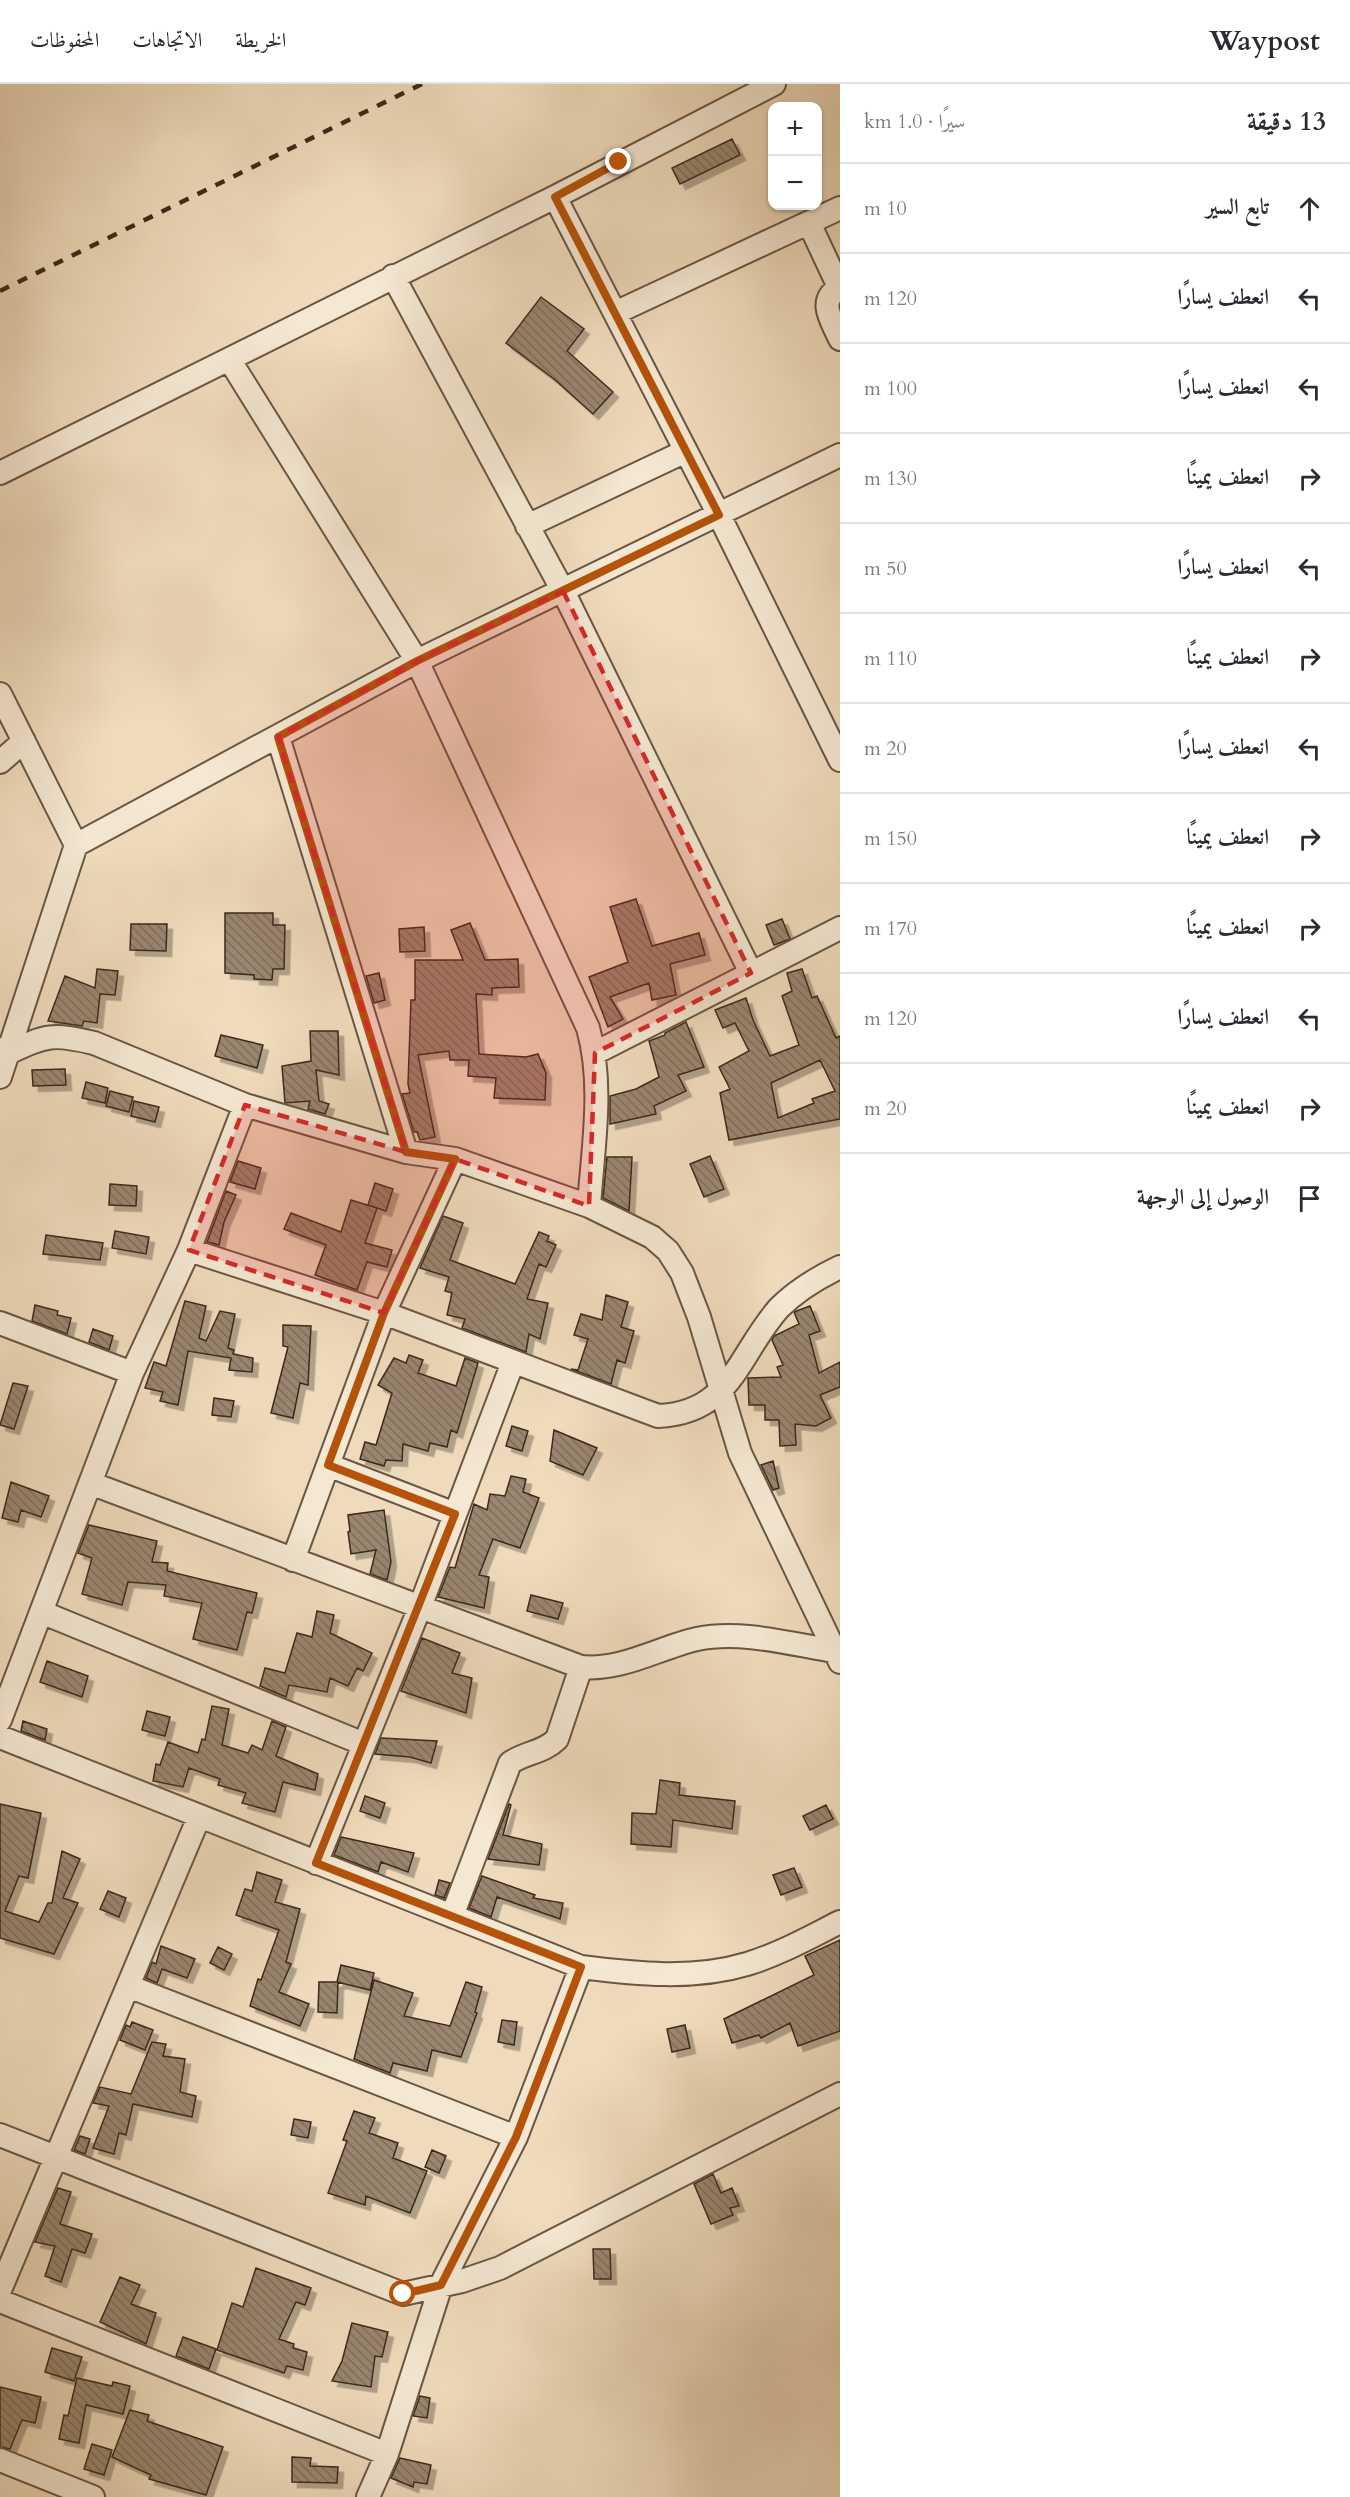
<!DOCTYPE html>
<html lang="ar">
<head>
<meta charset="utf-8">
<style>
	body { margin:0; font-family:Cardo,Amiri,serif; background:#f2f2f3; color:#2b2b33; direction:rtl }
	.controls { position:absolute; right:18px; top:18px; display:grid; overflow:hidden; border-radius:12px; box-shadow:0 2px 4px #0004 }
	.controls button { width:54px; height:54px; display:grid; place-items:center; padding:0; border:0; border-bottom:2px solid #e1e1e2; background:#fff; color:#2b2b33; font:30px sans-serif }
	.stop { position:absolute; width:18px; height:18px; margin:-14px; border:4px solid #b45309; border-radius:50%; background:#fff }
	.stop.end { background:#b45309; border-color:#fff; box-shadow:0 2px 6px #0008 }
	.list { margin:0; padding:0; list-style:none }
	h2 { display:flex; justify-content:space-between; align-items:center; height:78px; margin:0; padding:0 24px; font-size:26px }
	h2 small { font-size:20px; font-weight:400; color:#7c7c81 }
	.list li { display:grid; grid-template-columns:39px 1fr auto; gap:18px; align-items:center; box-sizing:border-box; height:90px; padding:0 24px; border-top:2px solid #e1e1e2 }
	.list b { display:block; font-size:22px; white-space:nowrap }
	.list em { font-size:20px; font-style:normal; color:#7c7c81 }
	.icon { flex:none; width:33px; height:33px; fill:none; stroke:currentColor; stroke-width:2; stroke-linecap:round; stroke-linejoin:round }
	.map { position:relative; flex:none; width:840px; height:2413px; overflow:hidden; direction:ltr }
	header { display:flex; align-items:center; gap:36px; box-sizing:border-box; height:84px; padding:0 30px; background:#fff; border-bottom:2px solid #e1e1e2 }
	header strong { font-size:28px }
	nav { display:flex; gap:33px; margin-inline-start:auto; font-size:21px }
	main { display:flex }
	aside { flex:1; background:#fff }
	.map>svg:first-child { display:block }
	.building { fill:url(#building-back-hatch); stroke:#3c291b; stroke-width:1.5; fill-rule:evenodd; filter:url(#shadow) }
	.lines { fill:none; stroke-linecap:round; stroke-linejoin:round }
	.minor-casing { stroke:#695643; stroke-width:26 }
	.minor { stroke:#f5e8d3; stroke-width:22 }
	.rail { stroke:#3c291b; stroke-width:4.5; stroke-dasharray:10 10; stroke-linecap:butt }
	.route { stroke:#b45309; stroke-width:8 }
	.marked { fill:#d62828; fill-opacity:0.2; stroke:#d62828; stroke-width:4.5; stroke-dasharray:12 8; stroke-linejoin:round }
</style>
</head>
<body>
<header>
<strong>Waypost</strong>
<nav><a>الخريطة</a><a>الاتجاهات</a><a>المحفوظات</a></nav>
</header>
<main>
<aside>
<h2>13 دقيقة<small>سيرًا · 1.0 km</small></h2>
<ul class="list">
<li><svg class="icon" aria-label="ahead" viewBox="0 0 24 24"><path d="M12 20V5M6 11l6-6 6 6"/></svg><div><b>تابع السير</b></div><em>10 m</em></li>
<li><svg class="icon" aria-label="left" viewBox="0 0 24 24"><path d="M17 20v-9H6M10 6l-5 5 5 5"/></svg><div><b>انعطف يسارًا</b></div><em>120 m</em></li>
<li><svg class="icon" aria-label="left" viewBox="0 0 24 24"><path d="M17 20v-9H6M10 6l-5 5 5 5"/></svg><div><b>انعطف يسارًا</b></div><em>100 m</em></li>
<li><svg class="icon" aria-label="right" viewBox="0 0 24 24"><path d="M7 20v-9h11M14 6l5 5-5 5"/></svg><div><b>انعطف يمينًا</b></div><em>130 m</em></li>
<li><svg class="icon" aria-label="left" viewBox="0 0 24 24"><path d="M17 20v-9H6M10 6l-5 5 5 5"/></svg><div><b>انعطف يسارًا</b></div><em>50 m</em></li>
<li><svg class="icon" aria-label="right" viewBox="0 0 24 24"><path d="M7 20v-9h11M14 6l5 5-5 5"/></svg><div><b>انعطف يمينًا</b></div><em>110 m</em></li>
<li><svg class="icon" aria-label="left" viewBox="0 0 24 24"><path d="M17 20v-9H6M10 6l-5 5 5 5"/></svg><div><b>انعطف يسارًا</b></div><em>20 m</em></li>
<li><svg class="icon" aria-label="right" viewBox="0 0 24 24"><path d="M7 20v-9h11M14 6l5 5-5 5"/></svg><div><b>انعطف يمينًا</b></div><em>150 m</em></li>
<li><svg class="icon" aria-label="right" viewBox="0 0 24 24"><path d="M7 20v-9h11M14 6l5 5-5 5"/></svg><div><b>انعطف يمينًا</b></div><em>170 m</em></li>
<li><svg class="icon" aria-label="left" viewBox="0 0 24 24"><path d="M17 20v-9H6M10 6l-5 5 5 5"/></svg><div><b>انعطف يسارًا</b></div><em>120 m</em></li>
<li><svg class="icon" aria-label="right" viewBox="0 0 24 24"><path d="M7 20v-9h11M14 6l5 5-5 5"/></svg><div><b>انعطف يمينًا</b></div><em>20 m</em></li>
<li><svg class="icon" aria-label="arrive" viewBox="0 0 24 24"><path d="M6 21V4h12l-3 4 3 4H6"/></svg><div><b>الوصول إلى الوجهة</b></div></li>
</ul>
</aside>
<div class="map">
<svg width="840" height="2413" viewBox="0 0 840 2413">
	<defs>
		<pattern id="building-back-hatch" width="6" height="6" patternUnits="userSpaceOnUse" patternTransform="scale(1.5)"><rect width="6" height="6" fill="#99866f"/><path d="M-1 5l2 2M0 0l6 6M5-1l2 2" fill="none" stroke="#7e6e5a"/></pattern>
		<filter id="shadow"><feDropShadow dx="5.5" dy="5.5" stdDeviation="0" flood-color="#0004"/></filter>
	</defs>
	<rect width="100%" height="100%" fill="#efdbbc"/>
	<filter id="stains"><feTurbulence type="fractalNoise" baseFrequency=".00333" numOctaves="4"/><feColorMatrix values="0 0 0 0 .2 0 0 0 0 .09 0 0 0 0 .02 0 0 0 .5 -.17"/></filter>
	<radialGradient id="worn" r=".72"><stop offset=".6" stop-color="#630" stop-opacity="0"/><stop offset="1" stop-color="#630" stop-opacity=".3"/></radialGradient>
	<!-- building -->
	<path class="building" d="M732,55L740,71L680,100L672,84Z
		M541,213L584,245L567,267L613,308L593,330L554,295L506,259Z
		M636,815L652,862L699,849L705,871L670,880L676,911L652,916L649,899L610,913L623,935L608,943L589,893L628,878L610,823Z
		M225,829H273V841H285L284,885H273L272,896L254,895V891L225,889Z
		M782,835L790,855L774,861L766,841Z
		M470,839L485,876L518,875L519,903L492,904V911L476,910L479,970L526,973L538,970L546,989L545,1016L494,1014L496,994L468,992L469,976H450L449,967L418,971L435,1053L420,1056L417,1048H414L402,1010L410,1009L408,1000L411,916H415V876H463L451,846Z
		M131,840H167L166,867L130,866Z
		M424,843L425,867L400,868L399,845Z
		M97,885L118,887L115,911L100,910L97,939L84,937L82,942L48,937L65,892L95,904Z
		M802,885L812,914L817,912L836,954L840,952V1035L729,1056L720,1009L730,1005L719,983L749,967L735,939L723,944L715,926L746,914L753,936L770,972L799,961L782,912L792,907L787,889ZM820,976L835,1007L812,1015L814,1019L778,1034L771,999Z
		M379,889L385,916L374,919L366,892Z
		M686,938L704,983L678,991L686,1007L654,1022L656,1030L610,1040V1012L636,1005L659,993L649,957L665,951V949Z
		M310,947H338L339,991L316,986L319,1017L329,1020L325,1030L308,1025L310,1017L285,1019L282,982L311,977Z
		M221,951L263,961L257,984L215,972Z
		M65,985L66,1001L33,1002L32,986Z
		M86,998L108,1004L105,1019L82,1014Z
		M110,1007L133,1013L129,1028L106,1022Z
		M134,1017L159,1023L155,1038L131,1032Z
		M710,1072L724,1105L704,1113L690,1080Z
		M607,1073H632L629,1127L603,1114Z
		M238,1077L261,1084L255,1105L230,1098Z
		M375,1099L393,1105L386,1127L368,1121Z
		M110,1100L137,1102L136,1122L109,1121Z
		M226,1107L236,1111L224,1138L219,1161L207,1158Z
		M351,1116L377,1124L365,1159L392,1166L387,1183L367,1178L357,1206L315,1191L326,1161L284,1145L291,1129L341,1148Z
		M443,1132L463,1139L450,1176L515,1200L539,1148L549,1152L547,1157L556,1161L546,1183L539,1180L527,1215L548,1219L540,1255L529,1250L526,1268L462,1244L465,1235L447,1231L452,1209L445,1207L449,1193L420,1184Z
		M115,1147L149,1153L146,1170L112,1164Z
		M46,1151L103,1159L100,1176L43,1170Z
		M606,1211L628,1218L621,1243L634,1247L625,1279L617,1276L611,1300L571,1285L578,1286L588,1255L574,1251L581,1230L602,1236Z
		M185,1217L206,1222L199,1254L206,1257L220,1227L235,1230L228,1264L234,1266L233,1270L253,1274L252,1288L229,1286L231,1274L188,1267L178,1321L160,1317L163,1308L145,1304L154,1278L166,1282Z
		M35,1221L58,1227L57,1231L71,1234L67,1250L32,1237Z
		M810,1222L820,1247L809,1251L819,1289L840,1278V1303L820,1311L831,1334L816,1342L795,1340L796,1361L780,1362L779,1336H765V1321H749L748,1294L781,1293L777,1283L783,1281L772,1256L774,1252L799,1240L794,1228Z
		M283,1241L311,1242L308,1301L300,1299L293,1334L271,1329L288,1263L283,1262Z
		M93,1245L113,1252L109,1266L89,1258Z
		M409,1271L423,1276L418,1289L456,1302L465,1274L478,1279L457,1349L451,1346L447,1363L430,1359L428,1367L403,1360L402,1377L386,1376L384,1382L360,1375L365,1358L376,1361L392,1309L378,1301L394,1274L406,1279Z
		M13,1299L28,1302L14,1345L0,1341Z
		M214,1314L234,1317L231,1333L212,1331Z
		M512,1342L528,1347L522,1367L506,1362Z
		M554,1346L597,1364L583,1391L550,1377Z
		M773,1377L779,1404L773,1406L761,1381Z
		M511,1392L526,1395L523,1408L539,1414L520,1464L493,1455L479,1491L489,1493L484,1524L438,1513L450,1483L455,1484L474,1420L487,1426L490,1410L505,1412Z
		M11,1398L49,1412L41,1433L21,1426L18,1438L2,1434Z
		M384,1426L391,1478L387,1496L370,1490L376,1466L351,1470L348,1448L350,1447L348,1431Z
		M89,1441L157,1457L152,1478L168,1479L167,1487L257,1509L252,1529L247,1528L237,1566L193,1555L202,1519L164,1512L166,1501L128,1498L122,1521L82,1510L92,1474L78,1469Z
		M531,1511L563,1519L558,1535L527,1527Z
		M317,1527L334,1531L330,1549L372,1569L363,1587L357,1584L348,1602L330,1594L327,1608L289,1601L286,1613L260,1602L265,1584L285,1589L297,1549L312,1553Z
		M422,1554L460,1569L452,1589L472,1594L466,1629L401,1607Z
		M47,1577L88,1592L82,1613L40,1598Z
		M212,1622L229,1625L222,1661L248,1669L252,1661L262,1666L272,1637L286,1643L276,1672L318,1690L315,1706L283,1698L275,1728L242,1719L246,1709L218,1701L220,1695L189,1684L183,1703L153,1697L156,1680L160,1681L168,1658L198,1669L202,1655L205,1656Z
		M147,1627L170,1633L165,1652L142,1646Z
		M23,1637L47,1645L45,1656L21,1647Z
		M381,1654L437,1657L431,1679L410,1673L375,1670Z
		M660,1696L680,1699L679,1711L735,1717L732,1745L673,1736L671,1763L631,1760L632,1729L656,1730Z
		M365,1712L385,1719L380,1734L360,1727Z
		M0,1720L41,1729L28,1794L19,1792L5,1827L39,1838L48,1819H52L62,1767L80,1775L63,1814L78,1819L54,1870L0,1854Z
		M509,1720L511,1721L503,1751L542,1760L539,1781L488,1775Z
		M826,1721L833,1735L810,1746L803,1732Z
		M341,1753L414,1769L408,1788L381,1778L378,1788L334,1771Z
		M794,1784L802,1803L781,1811L773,1791Z
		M257,1788L282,1796L275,1818L300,1825L286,1878L291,1880L279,1908L309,1920L300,1942L250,1922L258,1895L261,1896L279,1846L236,1831L245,1805L252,1807Z
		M482,1792L535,1811L533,1814L563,1819L560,1835L497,1813L491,1833L469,1824Z
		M439,1796L450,1799L444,1814L435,1811Z
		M108,1807L126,1814L119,1833L100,1825Z
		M840,1856V1947L798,1962L790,1939L761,1954L759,1951L732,1959L724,1935L814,1891L805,1872Z
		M161,1862L195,1875L187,1894L162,1885L157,1899L146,1894L152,1878L156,1880Z
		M218,1863L232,1870L224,1886L210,1879Z
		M341,1881L374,1889L370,1906L337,1898Z
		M374,1896L413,1909L404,1932L450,1942L466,1898L482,1903L475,1928L477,1929L461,1973L432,1966L427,1987L393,1979L390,1989L354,1975Z
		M319,1898H338L337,1929L318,1928Z
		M502,1936L517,1938L514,1961L498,1958Z
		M132,1938L153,1946L145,1966L120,1956L126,1941L130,1943Z
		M685,1941L690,1964L672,1968L667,1945Z
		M152,1958L166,1960L163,1972L185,1975L180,2008L196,2012L192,2033L133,2020L126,2051L119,2049L114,2070L93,2064L109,2022L93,2019L100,2003L131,2010Z
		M354,2027L375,2034L369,2049L398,2059L393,2074L427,2087L410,2129L366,2112L365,2121L328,2109L347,2057L343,2056Z
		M294,2035L311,2038L308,2054L291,2051Z
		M80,2052L90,2055L85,2070L74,2066Z
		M432,2066L446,2072L439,2089L425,2083Z
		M713,2090L721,2109L732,2104L739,2122L730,2124L733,2131L711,2140L694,2100Z
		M58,2104L71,2108L60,2140L92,2150L85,2169L72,2165L61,2198L45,2192L55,2162L35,2158Z
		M593,2165H610L611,2195H594Z
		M256,2184L311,2204L305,2221L296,2218L279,2255L294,2260L293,2264L307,2268L303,2286L287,2282L284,2289L217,2266L232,2219L243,2223Z
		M120,2193L140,2201L131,2220L156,2229L146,2260L100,2238Z
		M352,2239L388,2248L382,2273L375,2272L371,2303L332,2297L342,2277Z
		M183,2253L216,2265L209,2285L176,2272Z
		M52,2264L82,2273L74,2297L45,2288Z
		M77,2294L112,2302L113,2298L130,2302L123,2330L86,2321L79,2359L59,2355L64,2331L68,2332Z
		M0,2303L41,2313L35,2339L22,2336L10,2365L0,2363Z
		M420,2312L430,2314L427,2334L413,2332Z
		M130,2326L149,2331L147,2337L223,2363L206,2411L149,2395L151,2391L112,2373Z
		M92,2360L112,2366L104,2391L84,2385Z
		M292,2373L311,2374L310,2382L338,2383L337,2399L292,2398Z
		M400,2374L431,2381L427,2400L414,2398L413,2403L391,2394Z"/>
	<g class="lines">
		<defs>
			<path id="minor" d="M555,113L719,431L840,676
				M809,139L839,203
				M393,192L563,507L751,889
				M840,203C817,217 831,235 840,255
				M615,229L840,124
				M229,275L417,577L588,944C604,1001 593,1063 589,1122L652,1153L668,1167L682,1189L699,1233L740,1369L840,1578
				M0,389L555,113L774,0
				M527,442L686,367
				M0,610L76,761L0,993
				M278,653L406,1068
				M0,678L24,657
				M76,761L417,577L840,371
				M0,965L8,969C47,951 52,949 94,959L245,1021L406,1068L455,1075L589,1122
				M595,969L840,844
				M189,1166L384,1229L658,1332C732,1329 738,1270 779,1224C797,1206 817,1194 840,1183
				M0,1239L132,1289
				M328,1381L455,1430
				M90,1399L581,1583C622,1587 658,1564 697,1555C741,1546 791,1560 834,1567
				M293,1476L384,1229L455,1075
				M41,1528L364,1660
				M0,1636L132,1289L189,1166L245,1021
				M0,1653L581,1883C636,1890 694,1896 747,1880C780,1870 810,1853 840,1838
				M316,1779L420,1523L513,1278
				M452,1832L510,1679C526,1668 543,1669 557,1655L581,1583
				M128,1902L516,2053
				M0,2051L403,2210L462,2197L500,2184L840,2010
				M0,2206L199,1733
				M0,2217L387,2370
				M0,2376L93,2413
				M368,2413L387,2370L441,2201L516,2053L581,1883"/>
		</defs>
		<!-- minor casing -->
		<use href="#minor" class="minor-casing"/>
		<!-- minor -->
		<use href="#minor" class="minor"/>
		<!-- rail -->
		<path class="rail" d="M0,207L422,0"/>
	</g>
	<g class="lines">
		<!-- route -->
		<path class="route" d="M403,2210L441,2201L516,2053L581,1883L316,1779L455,1430L328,1381L384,1229L455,1075L406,1068L278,653L417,577L719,431L555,113L619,78"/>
	</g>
	<!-- marked area -->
	<path class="marked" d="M563,507L751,889L595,969L589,1122L455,1075L384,1229L189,1166L245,1021L406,1068L278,653L417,577Z"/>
	<rect width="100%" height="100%" filter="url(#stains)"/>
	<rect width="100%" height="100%" fill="url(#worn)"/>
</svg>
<div class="controls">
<button>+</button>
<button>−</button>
</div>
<div class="stop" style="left:403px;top:2210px"></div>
<div class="stop end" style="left:619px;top:78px"></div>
</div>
</main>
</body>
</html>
